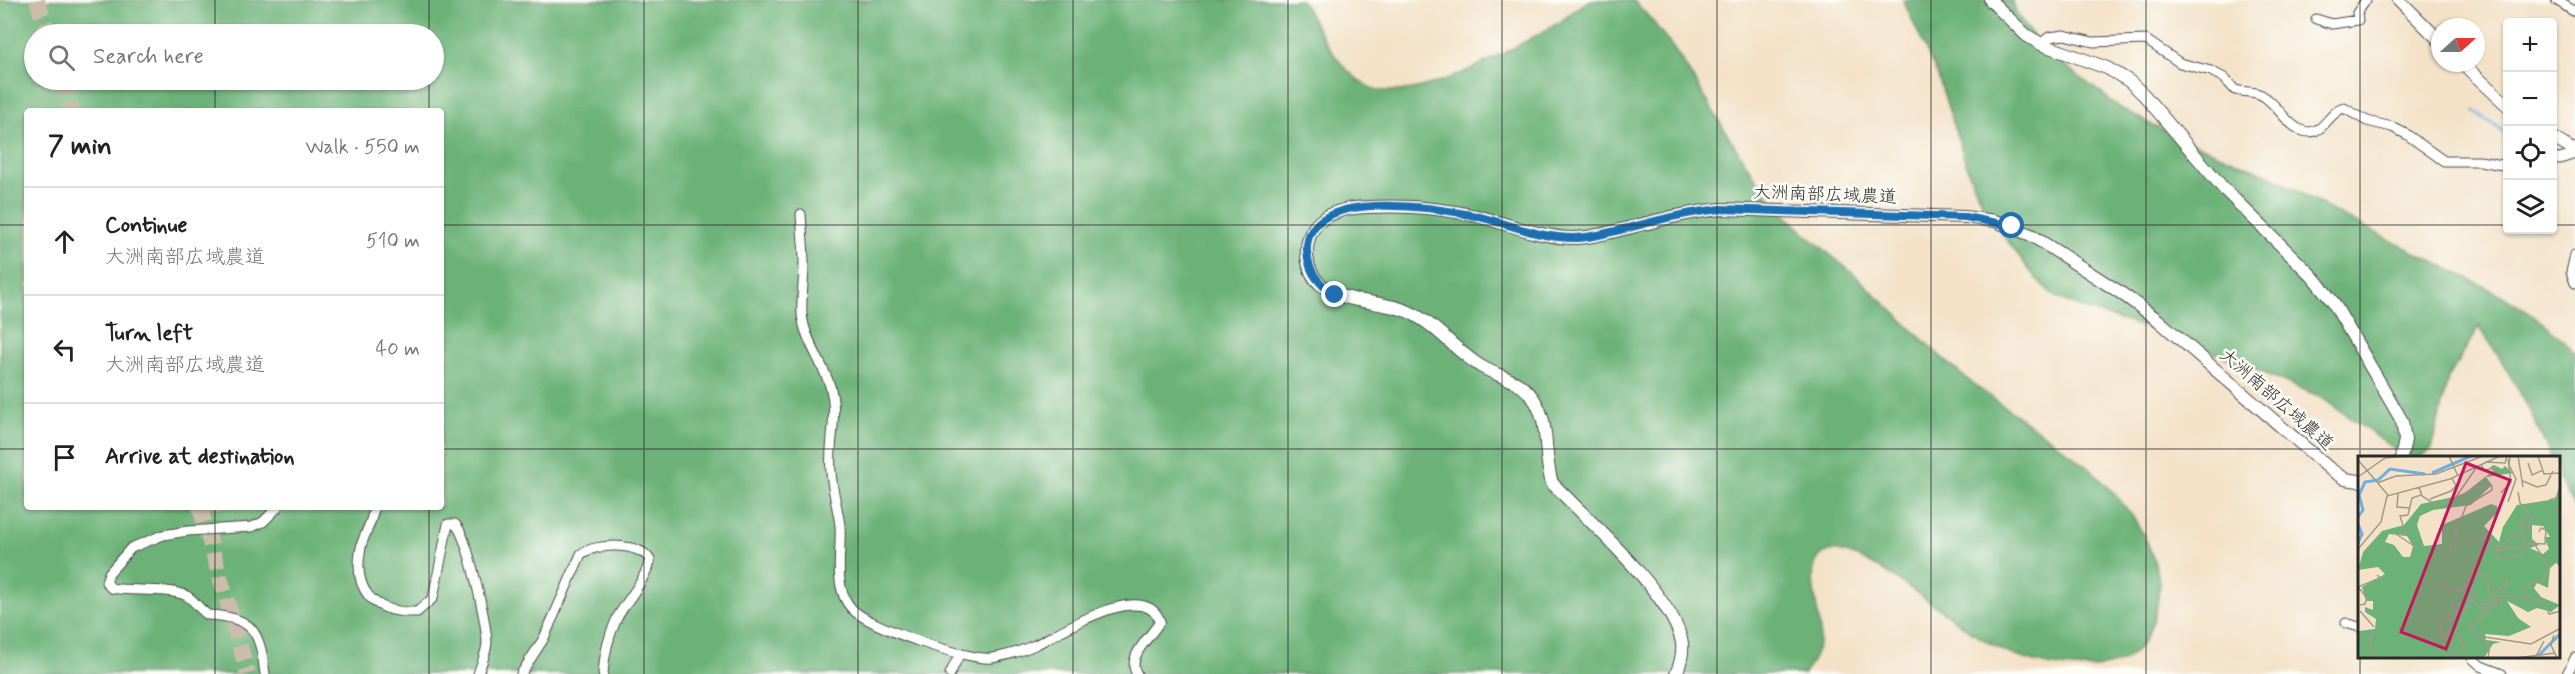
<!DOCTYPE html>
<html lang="en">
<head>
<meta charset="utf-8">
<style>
	body { margin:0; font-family:Mynerve,"Klee One",sans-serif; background:#f6f6f6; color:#222 }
	.controls { position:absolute; right:18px; top:18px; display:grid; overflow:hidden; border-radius:6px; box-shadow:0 2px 4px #0004 }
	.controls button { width:54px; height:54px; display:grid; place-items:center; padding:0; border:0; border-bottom:2px solid #e0e0e0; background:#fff; color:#222; font:30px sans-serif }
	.compass { position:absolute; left:2431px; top:18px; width:54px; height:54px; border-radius:50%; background:#fff; box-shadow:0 2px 4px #0004; rotate:69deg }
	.stop { position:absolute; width:18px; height:18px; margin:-14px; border:4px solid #1f6fb2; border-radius:50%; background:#fff }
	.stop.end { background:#1f6fb2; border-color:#fff; box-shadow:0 2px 6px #0008 }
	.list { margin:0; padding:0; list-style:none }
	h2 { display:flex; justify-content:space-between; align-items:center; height:78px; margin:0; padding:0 24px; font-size:26px }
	h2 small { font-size:20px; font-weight:400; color:#767676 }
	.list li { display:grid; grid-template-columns:39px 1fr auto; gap:18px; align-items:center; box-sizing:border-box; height:108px; padding:0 24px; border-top:2px solid #e0e0e0 }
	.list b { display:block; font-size:22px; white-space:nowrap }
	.list p { margin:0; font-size:20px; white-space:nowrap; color:#767676 }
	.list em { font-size:20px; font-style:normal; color:#767676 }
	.icon { flex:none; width:33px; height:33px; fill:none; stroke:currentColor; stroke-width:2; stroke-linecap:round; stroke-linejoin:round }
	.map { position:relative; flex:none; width:2575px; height:674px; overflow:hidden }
	.search { position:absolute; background:#fff; box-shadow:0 2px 4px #0004; left:24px; top:24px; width:420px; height:66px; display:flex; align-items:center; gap:15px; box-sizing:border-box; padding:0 21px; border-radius:33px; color:#767676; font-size:22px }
	.panel { position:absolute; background:#fff; box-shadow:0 2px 4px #0004; left:24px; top:108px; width:420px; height:402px; border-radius:6px }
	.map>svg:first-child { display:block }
	.forest { fill:#6cb278; stroke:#4c6e52; stroke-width:1.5; fill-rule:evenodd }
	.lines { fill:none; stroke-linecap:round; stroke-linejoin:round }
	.stream { stroke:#6dafe1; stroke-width:3 }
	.highway-tunnel { stroke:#cbbda9; stroke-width:16; stroke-dasharray:16 8; stroke-linecap:butt }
	.street-casing { stroke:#494643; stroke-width:11 }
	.secondary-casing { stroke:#494643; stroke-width:14 }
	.street { stroke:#fff; stroke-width:9 }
	.secondary { stroke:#fff; stroke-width:12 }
	.route { stroke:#1f6fb2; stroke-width:8 }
	.grid { fill:none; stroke:#2b2b2b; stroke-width:1.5; stroke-opacity:0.55 }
	.labels { text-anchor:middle; stroke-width:5; stroke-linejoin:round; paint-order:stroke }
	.street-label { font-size:18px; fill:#2b2b2b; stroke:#fdfcf7 }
	.inset-river { fill:none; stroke:#6dafe1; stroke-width:3 }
	.inset-road { fill:none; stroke:#a39989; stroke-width:1.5 }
	.view { fill:#c2185b; fill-opacity:0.15; stroke:#c2185b; stroke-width:3 }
	.inset-edge { fill:none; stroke:#2b2b2b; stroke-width:3 }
</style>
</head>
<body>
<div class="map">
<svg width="2575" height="674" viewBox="0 0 2575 674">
	<rect width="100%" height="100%" fill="#fdfcf7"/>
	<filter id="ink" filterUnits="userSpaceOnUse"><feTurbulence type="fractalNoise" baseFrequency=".0167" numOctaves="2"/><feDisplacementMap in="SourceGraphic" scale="12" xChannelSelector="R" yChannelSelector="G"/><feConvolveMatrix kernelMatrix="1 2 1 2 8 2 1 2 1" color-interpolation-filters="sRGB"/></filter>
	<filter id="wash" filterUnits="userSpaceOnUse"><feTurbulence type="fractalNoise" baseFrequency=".008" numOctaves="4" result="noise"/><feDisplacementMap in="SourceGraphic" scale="24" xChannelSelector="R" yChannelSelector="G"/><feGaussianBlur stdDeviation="1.35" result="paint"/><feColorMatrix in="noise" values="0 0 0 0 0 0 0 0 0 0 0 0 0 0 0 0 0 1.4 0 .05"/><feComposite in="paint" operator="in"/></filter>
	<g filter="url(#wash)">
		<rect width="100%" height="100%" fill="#f3e2c8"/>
		<!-- forest -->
		<path class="forest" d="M0,0H1301C1318,29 1335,65 1364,84C1406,113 1518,46 1558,23C1568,17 1580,4 1592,0C1603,0 1621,0 1633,0C1687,53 1721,134 1768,195C1792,226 1827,251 1857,277C1892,309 1924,344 1961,374C2026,429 2119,468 2151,552C2155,562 2159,573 2159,585C2158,617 2146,657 2111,665C2078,673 2042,666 2011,654C1997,648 1982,639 1970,631C1945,615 1852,537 1824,553C1801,566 1822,617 1820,637C1819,650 1811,664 1804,674H0ZM34,34H434V80H34ZM27,111H441V507H27Z
			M1903,0H2012L2016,13L2028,30L2056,59L2122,109L2162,130L2273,177L2334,212L2501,295L2534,316L2557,334L2575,353V507L2559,479L2558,458H2551C2531,408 2509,371 2479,326L2448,378L2432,449L2418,458H2407L2319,396L2181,339L2079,307L2055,296L2037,280L1986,212L1970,176L1938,76Z"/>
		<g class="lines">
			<!-- stream -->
			<path class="stream" d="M2474,111L2508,135
				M2552,152L2567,153"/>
		</g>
	</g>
	<g filter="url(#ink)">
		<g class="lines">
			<!-- highway-tunnel -->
			<path class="highway-tunnel" d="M37,0L48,34
				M63,80L73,111
				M200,507L248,674"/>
			<defs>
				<path id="street" d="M2556,0L2575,12
					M2316,19L2332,24L2358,20L2357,13L2366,0
					M2041,44L2049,37L2064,35L2093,42L2146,40L2180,63L2211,71L2224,78L2235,90C2246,93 2257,90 2266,98C2280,108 2291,132 2310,132C2325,131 2330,111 2344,108L2367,121L2392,127L2406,134L2444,161H2480L2508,166
					M2552,158L2560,159L2575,154
					M801,214C802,231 804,248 804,264C804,281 801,298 802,314C804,339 823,363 830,386C839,416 828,443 831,472C832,490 838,508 840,526C842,552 832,588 852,609C869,627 968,661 992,658C1007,656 1021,651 1035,645C1060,633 1144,578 1160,621C1152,636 1125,657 1137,674
					M2575,255L2571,272L2575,283
					M374,507C373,520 366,531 362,543C351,588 371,614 417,612L433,598L448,524H455C468,535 486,623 487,642C487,652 481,664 478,674
					M2346,623L2359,627
					M2472,658L2481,666L2502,674
					M265,674C260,631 253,617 208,615C200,610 194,600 187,596C167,587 133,592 111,588L106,582L109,573L131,548L163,535L188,531L252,527L263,522L278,507
					M521,674L544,638L581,554C596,543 640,542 650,560C644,583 628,598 617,618C609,635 604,656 603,674
					M950,674L959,655
					M2567,674L2575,658"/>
				<path id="secondary" d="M1990,0L2026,35L2041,44L2107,68L2129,81L2144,95L2223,188L2312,276L2333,302L2402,421L2405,440L2401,458
					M2399,0L2440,41
					M2462,63L2508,106
					M2552,137L2575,151
					M1676,674C1680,665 1683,653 1682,643C1673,595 1587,519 1552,483C1542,453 1552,418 1529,393C1517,379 1497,376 1482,367C1453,350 1433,319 1401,309C1374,300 1342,303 1320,284C1312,277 1308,266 1307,256C1305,218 1336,208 1368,207C1405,205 1441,208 1477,216C1509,224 1541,238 1574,238C1592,238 1611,232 1628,228C1659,220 1689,212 1721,209L1965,217L1995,221L2031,235L2121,293L2158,320L2330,469L2345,479L2359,481"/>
			</defs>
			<!-- street casing -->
			<use href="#street" class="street-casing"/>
			<!-- secondary casing -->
			<use href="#secondary" class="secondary-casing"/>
			<!-- street -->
			<use href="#street" class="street"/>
			<!-- secondary -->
			<use href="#secondary" class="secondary"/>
		</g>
	</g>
	<g class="lines" filter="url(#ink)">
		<!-- route -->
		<path class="route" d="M1335,295C1318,283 1309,273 1307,252C1303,185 1438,208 1476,216C1509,224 1540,238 1574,238C1592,238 1610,232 1628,228C1659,220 1689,212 1721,209L1965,217L2012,226"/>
	</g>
	<!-- grid -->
	<path class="grid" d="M215,0V34M429,0V34M644,0V674M858,0V674M1073,0V674M1288,0V674M1502,0V674M1717,0V674M1931,0V674M2146,0V674M2360,0V458M215,80V111M429,80V111M0,225H27M441,225H2508M2552,225H2575M0,449H27M441,449H2575M215,507V674M429,507V674M2360,658V674"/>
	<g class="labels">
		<!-- street labels -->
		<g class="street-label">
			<text transform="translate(1825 194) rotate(2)" y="6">大洲南部広域農道</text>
			<text transform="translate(2277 399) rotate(41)" y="6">大洲南部広域農道</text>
		</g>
	</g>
	<!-- overview -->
	<g transform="translate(2358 456)">
		<rect width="202" height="202" fill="#f3e2c8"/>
		<path d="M136,9L144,13L147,10L155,17L128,21L134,29L113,49L75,54L62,60L59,69L66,90L84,88V69L133,48L139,50L140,56L126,70L141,86L145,71L159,49L198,43L202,32V111L198,107L192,112L190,132L179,127L176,132L183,141L202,149L193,156L179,152L170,156L149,145L160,162L173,171L151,180L127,178L128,184L143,186L135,188L126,202H0V175L17,173L18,163L7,156V151L15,154V145H8L4,131L27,118L20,111L0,114L5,96L24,75L46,69L63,48L104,39L135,15L132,11ZM174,69L185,70L192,81H186L191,93L185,98L172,92L181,89L174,83ZM31,78L49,80L55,90L52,101H45L36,89L27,86Z" fill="#6cb278" fill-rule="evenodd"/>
		<path class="inset-river" d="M74,17L113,0M0,61L5,54L1,39L7,26L20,24L32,13L67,18M0,68L4,78L0,87M181,199L202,178"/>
		<path class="inset-road" d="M91,0L100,20M160,0L165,31M180,0L186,18L203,17M0,4L30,39M127,6L147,7L149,0M170,7L174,19L185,14M123,8L126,14L138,12M0,21L27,2L47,0M165,25L179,31L188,29L195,15M19,27L38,20L78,18L125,0M61,31L64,40L80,50L120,31L134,30V34L108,50L91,95L95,96L108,85L126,81L137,95L176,87L191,111L186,122L172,128L168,138M40,37L39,51L52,52M143,37L153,26L150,3M98,41L118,12M72,43L93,35L98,30L94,22M191,44L198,42L203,28M150,46L158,23L151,9L152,0M170,87L187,88L188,74L183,72L181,76M59,92L38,78L48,79L42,60L50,59L54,42L63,39M0,93L23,66L29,40L92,23L142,0M139,94L141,104L166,97L163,62L171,74L173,61L162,47L160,36M139,94V90L148,88L151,82L162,79M148,122L150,127L136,136V140L169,141M78,128L105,135L113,115L131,121L130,139L143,149V139M110,129L124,149L133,147M0,131L22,122L19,119M0,131L9,142L7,148L2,149M169,141L187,146L191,158L203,155M0,142V165M2,155L16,171M93,165L89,159L101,160L94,151L96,147L108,155L113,143L125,154L137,146M93,165L83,164V181L85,183L92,175L98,176L107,193L96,195V202M16,173L11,185L17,202M196,179L193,189L199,202M127,181L173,188L203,172M130,202L132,189L112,172L140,145M158,202L197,197M177,202L186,185"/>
		<path class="view" d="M108,7L152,24L88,193L43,176Z"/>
		<rect width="202" height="202" class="inset-edge"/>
	</g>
</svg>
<div class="controls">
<button>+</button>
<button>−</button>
<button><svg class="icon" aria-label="locate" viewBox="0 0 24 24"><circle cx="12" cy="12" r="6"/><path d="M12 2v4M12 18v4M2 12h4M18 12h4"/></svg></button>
<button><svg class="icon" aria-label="layers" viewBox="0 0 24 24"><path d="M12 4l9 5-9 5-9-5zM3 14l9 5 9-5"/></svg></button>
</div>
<svg class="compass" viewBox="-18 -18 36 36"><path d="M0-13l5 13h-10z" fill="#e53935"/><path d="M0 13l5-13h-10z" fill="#767676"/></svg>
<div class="stop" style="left:2012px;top:226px"></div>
<div class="stop end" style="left:1335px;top:295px"></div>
<div class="search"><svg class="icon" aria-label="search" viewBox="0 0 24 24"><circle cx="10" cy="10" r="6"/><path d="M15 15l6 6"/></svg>Search here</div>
<section class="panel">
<h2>7 min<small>Walk · 550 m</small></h2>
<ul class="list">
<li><svg class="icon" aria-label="ahead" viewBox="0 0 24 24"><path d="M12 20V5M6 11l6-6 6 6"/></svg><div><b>Continue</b><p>大洲南部広域農道</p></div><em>510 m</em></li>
<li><svg class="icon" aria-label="left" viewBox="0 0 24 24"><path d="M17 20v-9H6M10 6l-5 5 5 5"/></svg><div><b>Turn left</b><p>大洲南部広域農道</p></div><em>40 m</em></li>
<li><svg class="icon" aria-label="arrive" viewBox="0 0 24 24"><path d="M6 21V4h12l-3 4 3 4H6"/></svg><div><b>Arrive at destination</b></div></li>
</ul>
</section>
</div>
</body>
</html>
